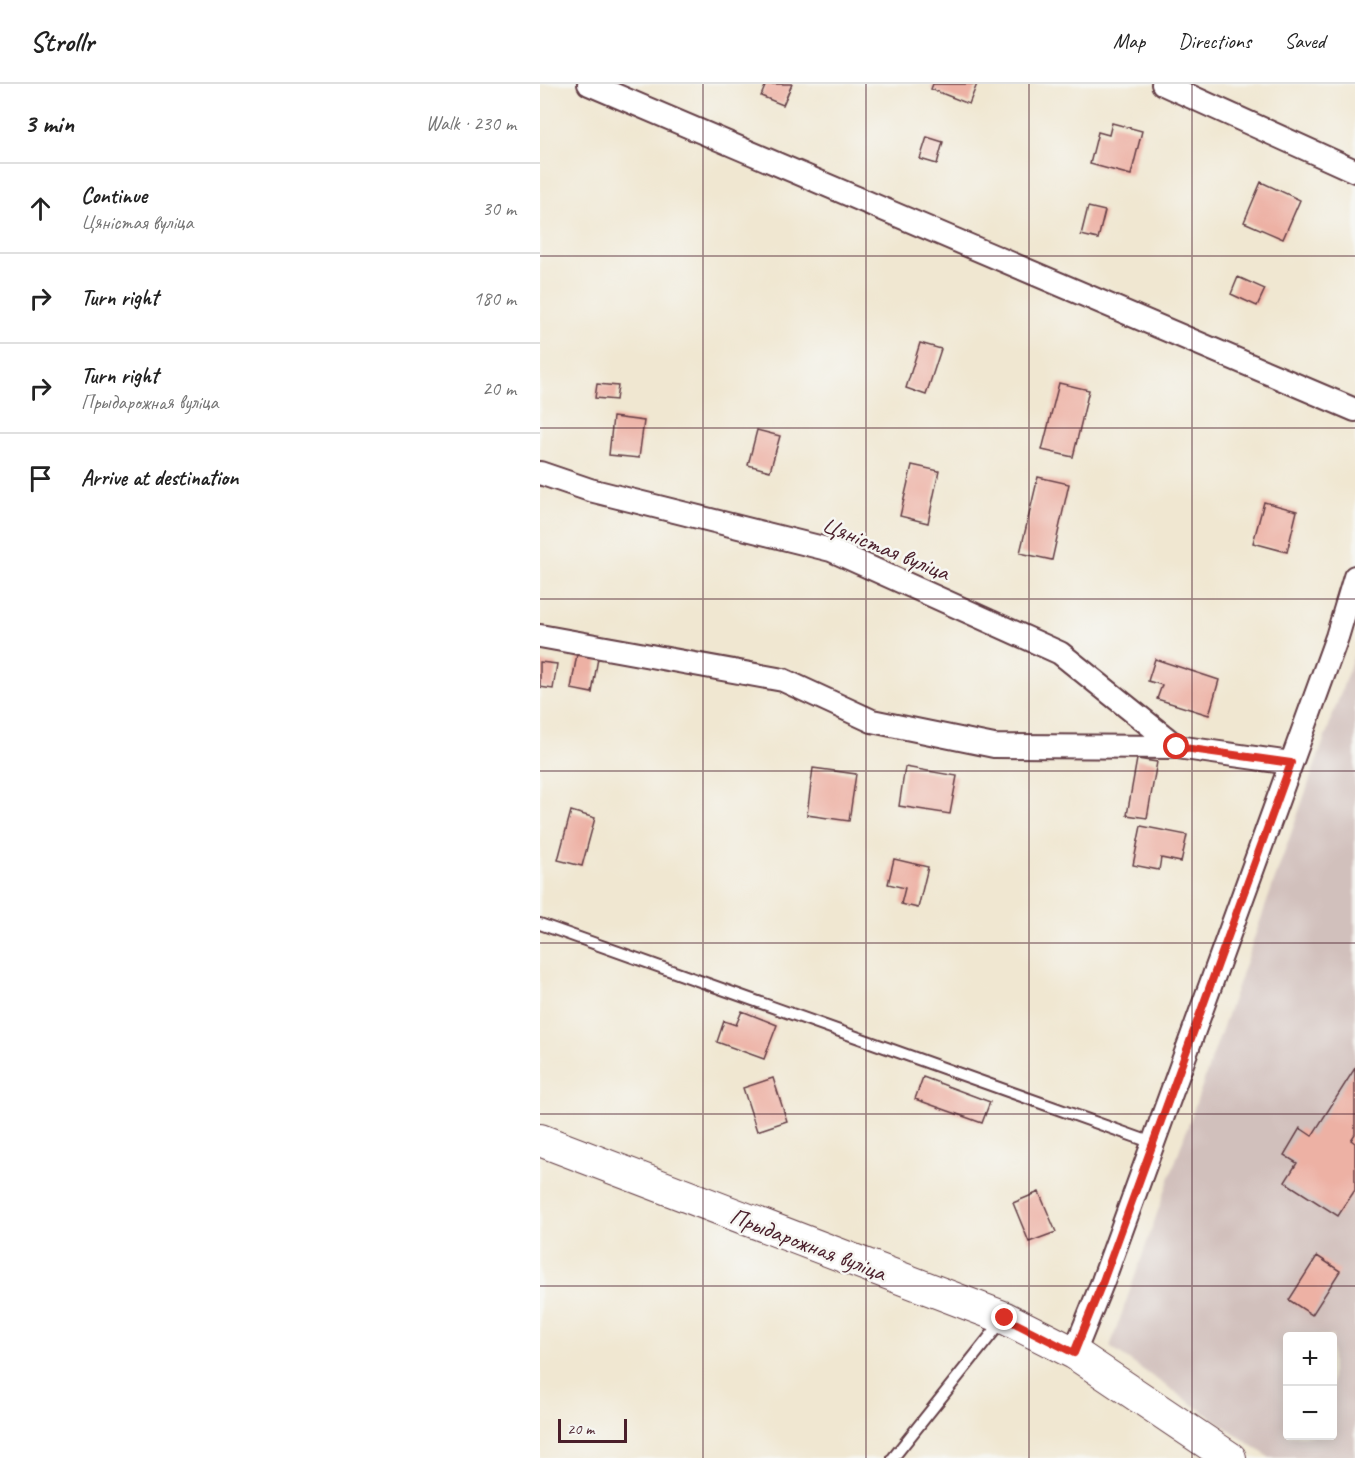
<!DOCTYPE html>
<html lang="en">
<head>
<meta charset="utf-8">
<style>
	body { margin:0; font-family:Caveat,sans-serif; background:#f2f2f2; color:#222 }
	.controls { position:absolute; right:18px; bottom:18px; display:grid; overflow:hidden; border-radius:6px; box-shadow:0 3px 15px #0003 }
	.controls button { width:54px; height:54px; display:grid; place-items:center; padding:0; border:0; border-bottom:2px solid #e0e0e0; background:#fff; color:#222; font:30px sans-serif }
	.scale { position:absolute; left:18px; bottom:15px; width:69px; box-sizing:border-box; padding-left:6px; border:3px solid #4a1f2b; border-top:0; font-size:16px; line-height:21px; white-space:nowrap; color:#4a1f2b; -webkit-text-stroke:4px #f6f6f2; paint-order:stroke }
	.stop { position:absolute; width:18px; height:18px; margin:-14px; border:4px solid #d93025; border-radius:50%; background:#fff }
	.stop.end { background:#d93025; border-color:#fff; box-shadow:0 2px 6px #0008 }
	.list { margin:0; padding:0; list-style:none }
	h2 { display:flex; justify-content:space-between; align-items:center; height:78px; margin:0; padding:0 24px; font-size:26px }
	h2 small { font-size:20px; font-weight:400; color:#767676 }
	.list li { display:grid; grid-template-columns:39px 1fr auto; gap:18px; align-items:center; box-sizing:border-box; height:90px; padding:0 24px; border-top:2px solid #e0e0e0 }
	.list b { display:block; font-size:22px; white-space:nowrap }
	.list p { margin:0; font-size:20px; white-space:nowrap; color:#767676 }
	.list em { font-size:20px; font-style:normal; color:#767676 }
	.icon { flex:none; width:33px; height:33px; fill:none; stroke:currentColor; stroke-width:2; stroke-linecap:round; stroke-linejoin:round }
	.map { position:relative; flex:none; width:815px; height:1374px; overflow:hidden }
	header { display:flex; align-items:center; gap:36px; box-sizing:border-box; height:84px; padding:0 30px; background:#fff; border-bottom:2px solid #e0e0e0 }
	header strong { font-size:28px }
	nav { display:flex; gap:33px; margin-inline-start:auto; font-size:21px }
	main { display:flex }
	aside { flex:1; background:#fff }
	.map>svg:first-child { display:block }
	.industrial { fill:#d1c0bc; fill-rule:evenodd }
	.building { fill:#edb1a4 }
	.lines { fill:none; stroke-linecap:round; stroke-linejoin:round }
	.lane-casing { stroke:#633d44; stroke-width:14 }
	.street-casing { stroke:#633d44; stroke-width:26 }
	.secondary-casing { stroke:#633d44; stroke-width:34 }
	.lane { stroke:#fff; stroke-width:10 }
	.street { stroke:#fff; stroke-width:22 }
	.secondary { stroke:#fff; stroke-width:32 }
	.route { stroke:#d93025; stroke-width:8 }
	.grid { fill:none; stroke:#4a1f2b; stroke-width:1.5; stroke-opacity:0.55 }
	.labels { text-anchor:middle; stroke-width:5; stroke-linejoin:round; paint-order:stroke }
	.street-label { font-size:24px; fill:#4a1f2b; stroke:#f6f6f2 }
</style>
</head>
<body>
<header>
<strong>Strollr</strong>
<nav><a>Map</a><a>Directions</a><a>Saved</a></nav>
</header>
<main>
<aside>
<h2>3 min<small>Walk · 230 m</small></h2>
<ul class="list">
<li><svg class="icon" aria-label="ahead" viewBox="0 0 24 24"><path d="M12 20V5M6 11l6-6 6 6"/></svg><div><b>Continue</b><p>Цяністая вуліца</p></div><em>30 m</em></li>
<li><svg class="icon" aria-label="right" viewBox="0 0 24 24"><path d="M7 20v-9h11M14 6l5 5-5 5"/></svg><div><b>Turn right</b></div><em>180 m</em></li>
<li><svg class="icon" aria-label="right" viewBox="0 0 24 24"><path d="M7 20v-9h11M14 6l5 5-5 5"/></svg><div><b>Turn right</b><p>Прыдарожная вуліца</p></div><em>20 m</em></li>
<li><svg class="icon" aria-label="arrive" viewBox="0 0 24 24"><path d="M6 21V4h12l-3 4 3 4H6"/></svg><div><b>Arrive at destination</b></div></li>
</ul>
</aside>
<div class="map">
<svg width="815" height="1374" viewBox="0 0 815 1374">
	<rect width="100%" height="100%" fill="#f6f6f2"/>
	<filter id="ink" filterUnits="userSpaceOnUse"><feTurbulence type="fractalNoise" baseFrequency=".0167" numOctaves="2"/><feDisplacementMap in="SourceGraphic" scale="12" xChannelSelector="R" yChannelSelector="G"/><feConvolveMatrix kernelMatrix="1 2 1 2 8 2 1 2 1" color-interpolation-filters="sRGB"/></filter>
	<filter id="wash" filterUnits="userSpaceOnUse"><feTurbulence type="fractalNoise" baseFrequency=".008" numOctaves="4" result="noise"/><feDisplacementMap in="SourceGraphic" scale="24" xChannelSelector="R" yChannelSelector="G"/><feGaussianBlur stdDeviation="1.35" result="paint"/><feColorMatrix in="noise" values="0 0 0 0 0 0 0 0 0 0 0 0 0 0 0 0 0 1.4 0 .05"/><feComposite in="paint" operator="in"/></filter>
	<g filter="url(#wash)">
		<rect width="100%" height="100%" fill="#f0e7d1"/>
		<!-- industrial -->
		<path class="industrial" d="M815,568V1374H730L570,1263ZM748,1252H792V1352H748Z"/>
		<g id="blocks">
			<!-- building -->
			<path class="building" d="M226,0H252L243,21L221,12Z
				M393,0H437L429,20L391,5Z
				M572,39L602,47L591,91L550,80L558,48L569,51Z
				M387,53L403,58L397,80L380,75Z
				M721,98L760,116L743,155L704,138Z
				M548,123L565,127L558,155L541,151Z
				M698,193L725,205L717,222L691,210Z
				M380,259L401,265L386,311L366,304Z
				M519,299L549,306L533,373L502,366Z
				M57,300L78,302L76,316L55,314Z
				M73,333L104,337L99,374L69,371Z
				M217,346L240,352L230,387L208,381Z
				M372,381L399,387L388,439L360,432Z
				M498,393L529,400L512,476L480,469Z
				M724,418L757,427L747,468L713,459Z
				M37,570L58,574L52,609L31,605Z
				M615,575L679,596L669,631L617,615L622,601L608,597Z
				M0,578L17,580L13,605L0,603Z
				M597,675L617,678L607,734L587,731Z
				M365,683L417,692L410,730L359,722Z
				M273,684L316,690L309,737L267,731Z
				M31,727L55,734L42,782L18,776Z
				M601,742L647,751L641,778L621,774L619,786L593,781Z
				M354,775L388,783L378,824L361,820L365,804L348,800Z
				M202,927L237,941L224,975L177,958L184,937L196,941Z
				M815,984V1050L811,1056L815,1059V1106L798,1132L745,1098L757,1079L744,1071L760,1044L772,1052Z
				M383,993L450,1018L442,1039L375,1015Z
				M233,994L247,1037L217,1047L203,1004Z
				M499,1108L516,1148L489,1158L473,1119Z
				M777,1172L800,1187L772,1231L749,1216Z"/>
		</g>
	</g>
	<g filter="url(#ink)">
		<use href="#blocks" fill-opacity="0" stroke="#633d44" stroke-width="1.5"/>
		<g class="lines">
			<defs>
				<path id="lane" d="M0,840L613,1059
					M353,1374L463,1236"/>
				<path id="street" d="M49,0L815,326
					M623,0L815,87
					M0,389L50,406L291,466L520,569L637,663
					M0,552L243,596L332,637L454,662L637,663L751,679
					M534,1269L563,1197L797,553L815,493"/>
				<path id="secondary" d="M0,1056L465,1234L534,1269L690,1374"/>
			</defs>
			<!-- lane casing -->
			<use href="#lane" class="lane-casing"/>
			<!-- street casing -->
			<use href="#street" class="street-casing"/>
			<!-- secondary casing -->
			<use href="#secondary" class="secondary-casing"/>
			<!-- lane -->
			<use href="#lane" class="lane"/>
			<!-- street -->
			<use href="#street" class="street"/>
			<!-- secondary -->
			<use href="#secondary" class="secondary"/>
		</g>
	</g>
	<g class="lines" filter="url(#ink)">
		<!-- route -->
		<path class="route" d="M465,1234L534,1269L563,1197L751,679L637,663"/>
	</g>
	<!-- grid -->
	<path class="grid" d="M163,0V1374M326,0V1374M489,0V1374M652,0V1374M0,172H815M0,344H815M0,515H815M0,687H815M0,859H815M0,1030H815M0,1202H815"/>
	<g class="labels">
		<!-- street labels -->
		<g class="street-label">
			<text transform="translate(346 464) rotate(22)" y="8">Цяністая вуліца</text>
			<text transform="translate(268 1160) rotate(21)" y="8">Прыдарожная вуліца</text>
		</g>
	</g>
</svg>
<div class="controls">
<button>+</button>
<button>−</button>
</div>
<div class="scale">20 m</div>
<div class="stop" style="left:637px;top:663px"></div>
<div class="stop end" style="left:465px;top:1234px"></div>
</div>
</main>
</body>
</html>
